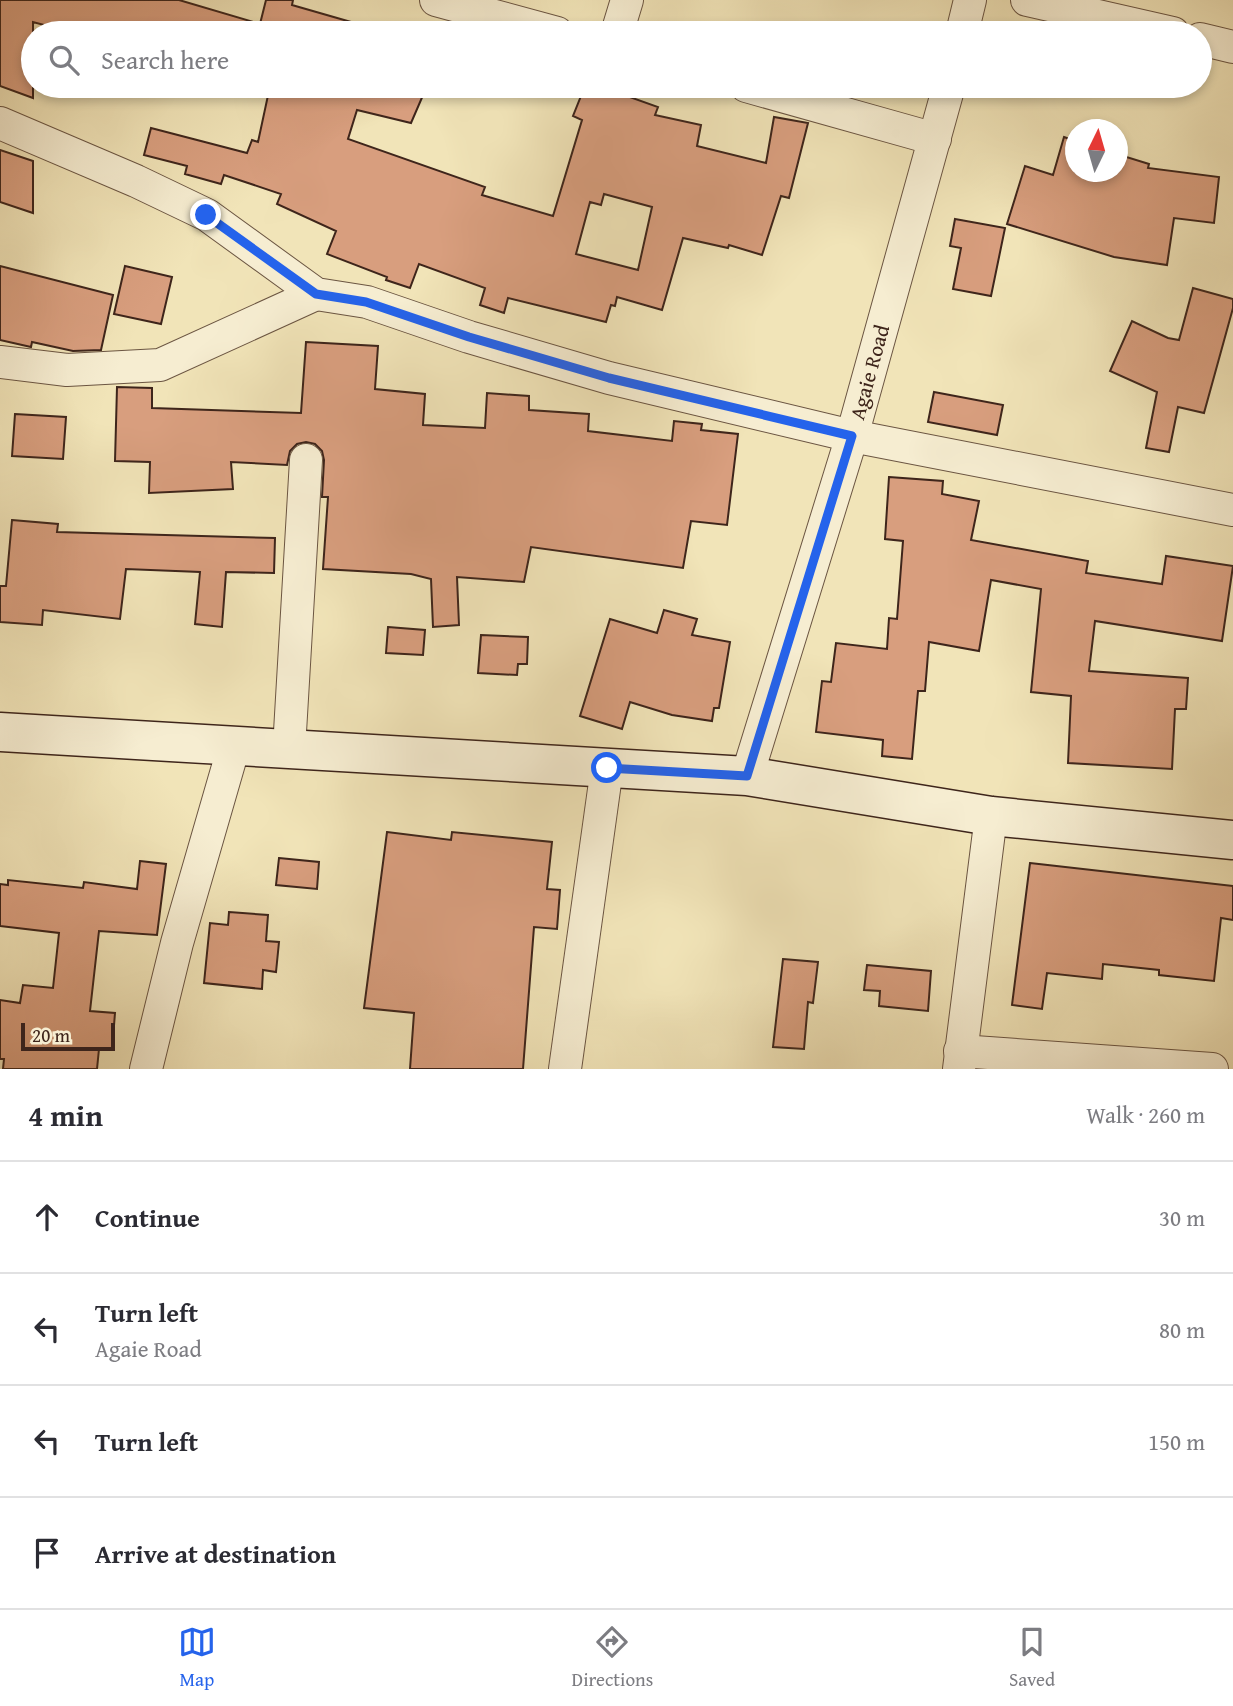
<!DOCTYPE html>
<html lang="en">
<head>
<meta charset="utf-8">
<style>
	body { margin:0; font-family:"Gentium Book Plus",serif; background:#f2f2f3; color:#2b2b33 }
	.compass { position:absolute; left:1065px; top:119px; width:63px; height:63px; border-radius:50%; background:#fff; box-shadow:0 4px 10px #0003; rotate:5deg }
	.scale { position:absolute; left:21px; bottom:18px; width:94px; box-sizing:border-box; padding-left:7px; border:4px solid #3e251b; border-top:0; font-size:19px; line-height:24px; white-space:nowrap; color:#3e251b; -webkit-text-stroke:5px #f6edd1; paint-order:stroke }
	.stop { position:absolute; width:21px; height:21px; margin:-16px; border:5px solid #2563eb; border-radius:50%; background:#fff }
	.stop.end { background:#2563eb; border-color:#fff; box-shadow:0 2px 7px #0008 }
	.list { margin:0; padding:0; list-style:none }
	h2 { display:flex; justify-content:space-between; align-items:center; height:91px; margin:0; padding:0 28px; font-size:30px }
	h2 small { font-size:23px; font-weight:400; color:#7c7c81 }
	.list li { display:grid; grid-template-columns:46px 1fr auto; gap:21px; align-items:center; box-sizing:border-box; height:112px; padding:0 28px; border-top:2px solid #e1e1e2 }
	.list b { display:block; font-size:26px; white-space:nowrap }
	.list p { margin:0; font-size:23px; white-space:nowrap; color:#7c7c81 }
	.list em { font-size:23px; font-style:normal; color:#7c7c81 }
	.icon { flex:none; width:38px; height:38px; fill:none; stroke:currentColor; stroke-width:2; stroke-linecap:round; stroke-linejoin:round }
	.map { position:relative; flex:none; width:1233px; height:1069px; overflow:hidden }
	.search { position:absolute; background:#fff; box-shadow:0 4px 10px #0003; left:21px; right:21px; top:21px; height:77px; display:flex; align-items:center; gap:18px; box-sizing:border-box; padding:0 24px; border-radius:38px; color:#7c7c81; font-size:26px }
	.sheet { height:539px; background:#fff }
	nav { display:flex; justify-content:space-around; align-items:center; box-sizing:border-box; height:98px; border-top:2px solid #e1e1e2; background:#fff; font-size:19px; color:#7c7c81 }
	nav a { display:grid; justify-items:center; gap:4px }
	nav .on { color:#2563eb }
	.map>svg:first-child { display:block }
	.building { fill:#d89e7e; stroke:#3e251b; stroke-width:2; fill-rule:evenodd }
	.lines { fill:none; stroke-linecap:round; stroke-linejoin:round }
	.street-casing { stroke:#6b5542; stroke-width:34 }
	.secondary-casing { stroke:#3e251b; stroke-width:41 }
	.street { stroke:#f6edd1; stroke-width:32 }
	.secondary { stroke:#f6edd1; stroke-width:38 }
	.route { stroke:#2563eb; stroke-width:9 }
	.labels { text-anchor:middle; stroke-width:7; stroke-linejoin:round; paint-order:stroke }
	.street-label { font-size:21px; fill:#3e251b; stroke:#f6edd1 }
</style>
</head>
<body>
<div class="map">
<svg width="1233" height="1069" viewBox="0 0 1233 1069">
	<rect width="100%" height="100%" fill="#f1e4b8"/>
	<filter id="stains"><feTurbulence type="fractalNoise" baseFrequency=".00286" numOctaves="4"/><feColorMatrix values="0 0 0 0 .2 0 0 0 0 .09 0 0 0 0 .02 0 0 0 .5 -.17"/></filter>
	<radialGradient id="worn" r=".72"><stop offset=".6" stop-color="#630" stop-opacity="0"/><stop offset="1" stop-color="#630" stop-opacity=".3"/></radialGradient>
	<!-- building -->
	<path class="building" d="M0,0H179L260,24L266,0H293L292,5L365,26L364,33H74L33,22V98L0,86Z
		M270,86H427L411,123L357,110L348,139L485,187L482,195L553,216L582,120L573,116L585,86H599L658,107L655,115L701,125L697,146L766,163L774,117L808,123L789,198L781,196L762,255L729,245L728,248L683,238L662,310L617,297L615,306L611,305L606,322L508,298L504,313L480,305L485,288L419,264L410,288L386,280L387,277L327,254L336,231L277,204L281,194L224,175L221,184L185,174L187,166L144,155L151,128L247,153L252,140L258,142ZM604,194L652,207L638,270L576,254L590,202L601,205Z
		M1064,137L1075,141V172H1117V154L1149,164L1148,168L1219,177L1214,223L1174,218L1167,265L1114,257L1007,224L1025,166L1053,175Z
		M0,150L33,161V213L0,202Z
		M955,219L1005,228L991,296L953,289L961,248L950,246Z
		M0,266L113,295L101,350L73,351L32,342L31,347L0,340Z
		M125,266L172,277L161,324L114,314Z
		M1193,288L1233,299V308L1204,413L1178,407L1169,452L1146,448L1157,392L1110,371L1132,321L1168,338L1179,340Z
		M306,342L378,346L375,389L425,394L423,425L485,428L487,393L529,396V410L589,414L588,431L672,441L674,421L702,424L701,430L738,434L727,525L691,521L683,568L531,547L524,582L457,577L459,625L433,627L431,579L411,574L323,569L328,497H322L324,460L322,451L315,444L306,442L297,444L290,451L287,465L231,462L233,489L149,493L150,462L115,461L117,387L152,388V408L301,413Z
		M934,392L1003,405L997,435L928,422Z
		M15,414L66,417L63,459L12,456Z
		M889,477L943,481L942,494L979,501L971,540L1088,561L1086,573L1162,584L1166,556L1233,566L1222,641L1095,621L1089,671L1188,678L1186,709H1175L1172,769L1068,763L1071,696L1031,692L1041,589L991,580L979,651L929,642L925,691H918L912,759L882,756L883,740L816,732L822,681L831,682L836,643L887,649L889,618L897,619L903,541L885,539Z
		M12,520L58,524L57,532L275,538L274,573L226,572L222,627L195,624L200,572L126,569L120,619L43,610L42,625L0,622V586H6Z
		M664,610L697,619L692,635L730,642L719,708H714L712,721L672,715L630,702L622,729L580,716L610,619L657,633Z
		M388,627L425,630L423,655L386,653Z
		M481,635L528,637L527,664H518L517,675L478,673Z
		M387,832L451,840L452,832L552,842L547,889L560,890L557,929L534,927L523,1069H410L414,1013L364,1008Z
		M279,858L319,862L317,889L276,885Z
		M140,861L166,864L157,935L99,931L90,1011L115,1013L112,1050L99,1049L97,1069H3L4,1059H0V1000L20,1003L23,985L53,988L59,933L0,926V884L8,885V880L83,888L84,882L137,889Z
		M1030,863L1233,886V920L1221,918L1214,981L1159,975V970L1103,964L1102,979L1047,973L1042,1009L1012,1005Z
		M229,912L268,915L266,941L279,942L276,972L263,970L262,989L204,983L210,923L228,925Z
		M783,959L818,962L813,1003L808,1002L804,1049L773,1047Z
		M867,965L931,971L928,1011L879,1006L880,991L864,990Z"/>
	<g class="lines">
		<defs>
			<g id="street">
				<path d="M436,0L557,33"/>
				<path d="M1027,0L1173,33"/>
				<path d="M617,33L627,0"/>
				<path d="M962,33L970,0"/>
				<path d="M1200,39L1233,47"/>
				<path d="M746,86L935,139"/>
				<path d="M0,123L136,181L207,215L316,294L367,302L469,337L609,378L852,436L1233,510"/>
				<path d="M0,362L67,370L160,365L316,294"/>
				<path d="M289,749L306,460"/>
				<path id="s1" d="M747,776L852,436L949,86"/>
				<path d="M960,1051L1212,1069"/>
				<path d="M146,1069L177,943L234,746"/>
				<path d="M565,1069L607,768"/>
				<path d="M959,1069L991,816"/>
			</g>
			<path id="secondary" d="M0,732L747,776L991,816L1233,840"/>
		</defs>
		<!-- street casing -->
		<use href="#street" class="street-casing"/>
		<!-- secondary casing -->
		<use href="#secondary" class="secondary-casing"/>
		<!-- street -->
		<use href="#street" class="street"/>
		<!-- secondary -->
		<use href="#secondary" class="secondary"/>
	</g>
	<g class="lines">
		<!-- route -->
		<path class="route" d="M206,215L316,294L366,302L469,337L609,378L852,436L747,776L607,768"/>
	</g>
	<g class="labels">
		<!-- street labels -->
		<g class="street-label">
			<text dy="7" stroke="none"><textPath href="#s1" startOffset="422">Agaie Road</textPath></text>
		</g>
	</g>
	<rect width="100%" height="100%" filter="url(#stains)"/>
	<rect width="100%" height="100%" fill="url(#worn)"/>
</svg>
<svg class="compass" viewBox="-18 -18 36 36"><path d="M0-13l5 13h-10z" fill="#e53935"/><path d="M0 13l5-13h-10z" fill="#7c7c81"/></svg>
<div class="scale">20 m</div>
<div class="stop" style="left:607px;top:768px"></div>
<div class="stop end" style="left:206px;top:215px"></div>
<div class="search"><svg class="icon" aria-label="search" viewBox="0 0 24 24"><circle cx="10" cy="10" r="6"/><path d="M15 15l6 6"/></svg>Search here</div>
</div>
<section class="sheet">
<h2>4 min<small>Walk · 260 m</small></h2>
<ul class="list">
<li><svg class="icon" aria-label="ahead" viewBox="0 0 24 24"><path d="M12 20V5M6 11l6-6 6 6"/></svg><div><b>Continue</b></div><em>30 m</em></li>
<li><svg class="icon" aria-label="left" viewBox="0 0 24 24"><path d="M17 20v-9H6M10 6l-5 5 5 5"/></svg><div><b>Turn left</b><p>Agaie Road</p></div><em>80 m</em></li>
<li><svg class="icon" aria-label="left" viewBox="0 0 24 24"><path d="M17 20v-9H6M10 6l-5 5 5 5"/></svg><div><b>Turn left</b></div><em>150 m</em></li>
<li><svg class="icon" aria-label="arrive" viewBox="0 0 24 24"><path d="M6 21V4h12l-3 4 3 4H6"/></svg><div><b>Arrive at destination</b></div></li>
</ul>
</section>
<nav>
<a class="on"><svg class="icon" aria-label="map" viewBox="0 0 24 24"><path d="M3 6l6-2 6 2 6-2v14l-6 2-6-2-6 2zM9 4v14M15 6v14"/></svg>Map</a>
<a><svg class="icon" aria-label="directions" viewBox="0 0 24 24"><path d="M12 3l9 9-9 9-9-9zM9 14v-3h6M13 9l2 2-2 2"/></svg>Directions</a>
<a><svg class="icon" aria-label="saved" viewBox="0 0 24 24"><path d="M7 4h10v16l-5-4-5 4z"/></svg>Saved</a>
</nav>
</body>
</html>
